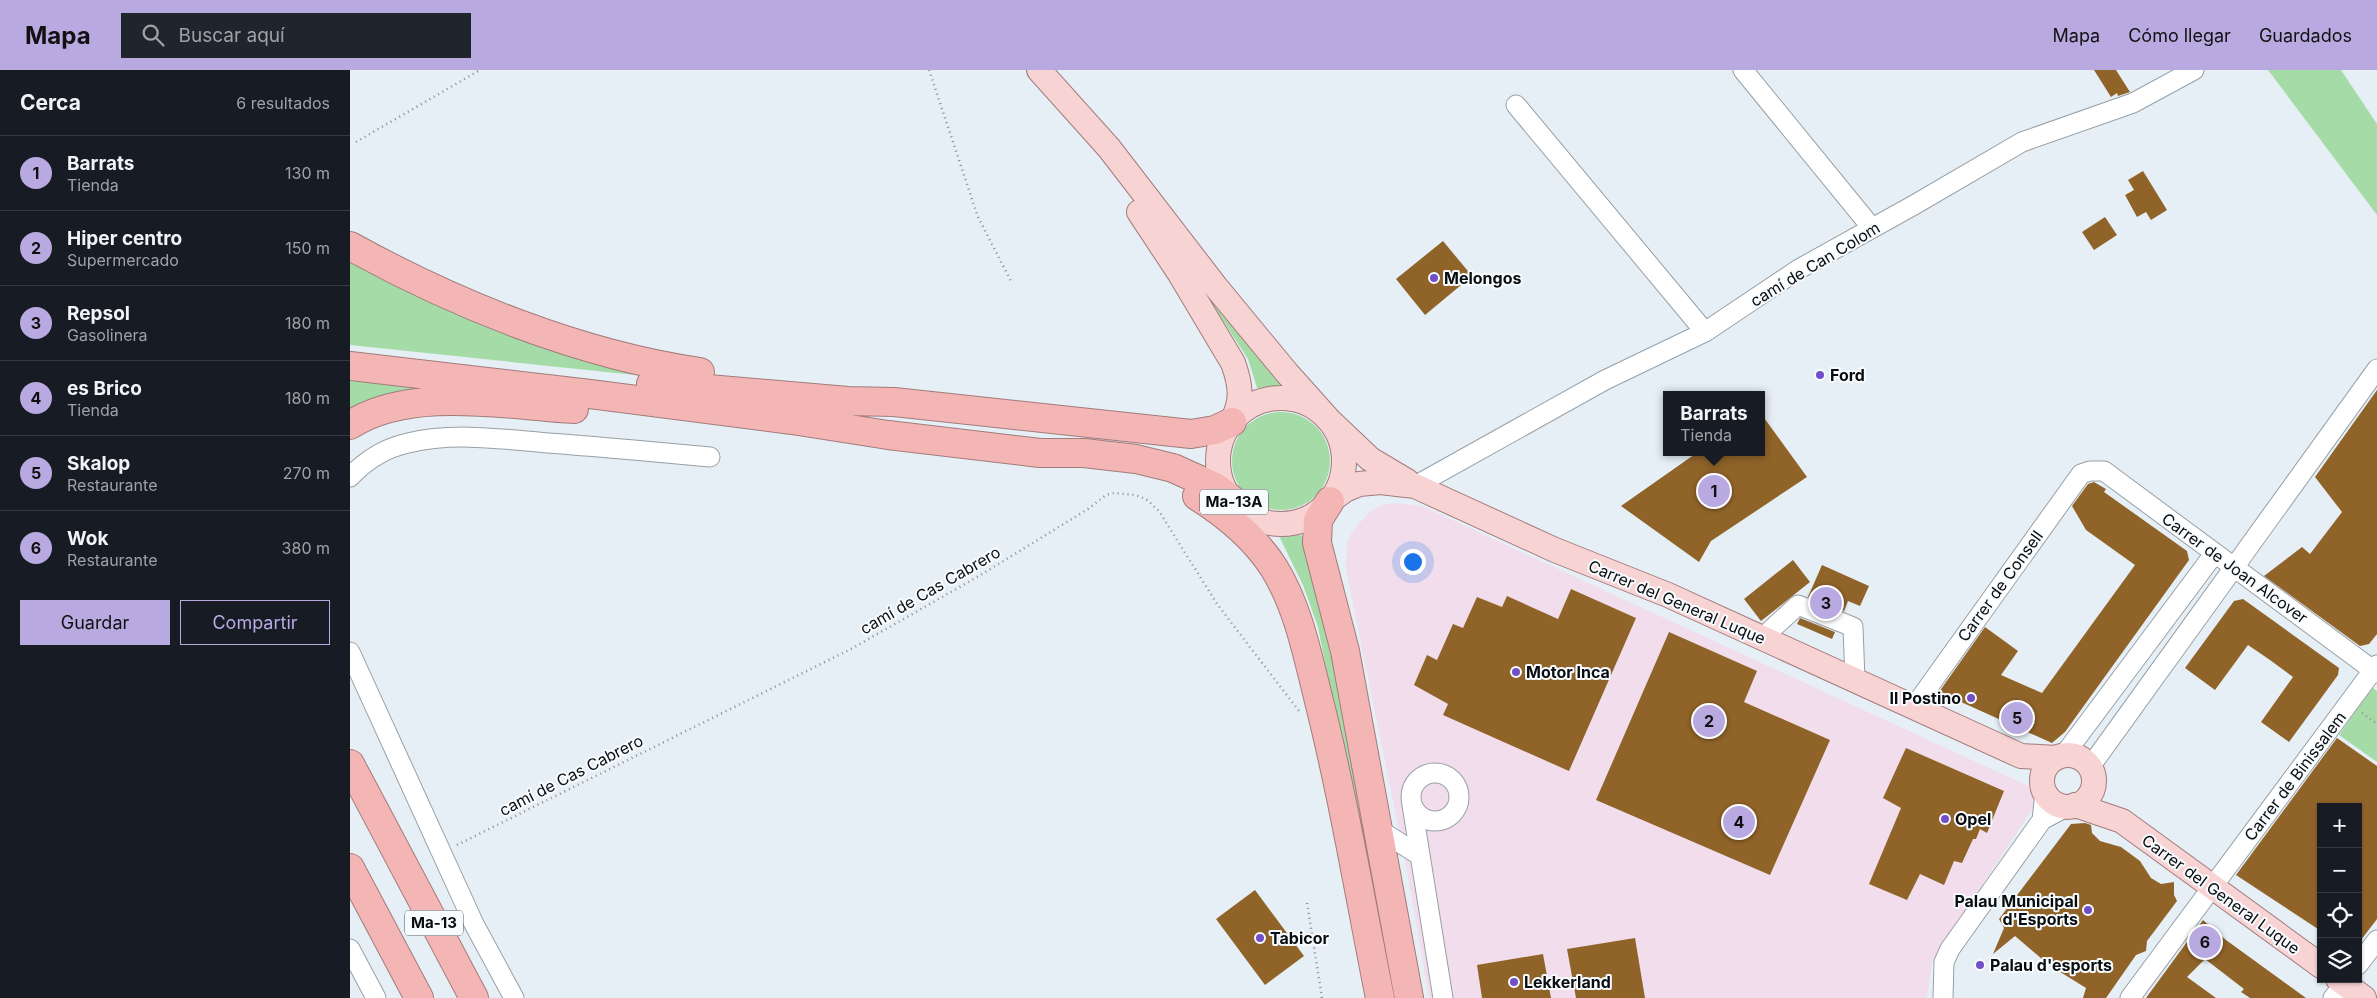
<!DOCTYPE html>
<html lang="es">
<head>
<meta charset="utf-8">
<style>
	body { margin:0; font-family:Inter,sans-serif; background:#20242c; color:#f1f3f6 }
	.controls { position:absolute; right:15px; bottom:15px; display:grid; overflow:hidden; border-radius:0px; box-shadow:0 1px 4px #0004 }
	.controls button { width:45px; height:45px; display:grid; place-items:center; padding:0; border:0; border-bottom:1px solid #363941; background:#171b24; color:#f1f3f6; font:25px sans-serif }
	.you { position:absolute; left:1062px; top:491px; width:18px; height:18px; margin:-12px; border:4px solid #fff; border-radius:50%; background:#1a73e8; box-shadow:0 0 0 8px #1a73e833 }
	.badge { display:grid; place-items:center; width:32px; height:32px; border-radius:50%; background:#b8a9e1; color:#111; font-size:16px; font-weight:700 }
	.pin { position:absolute; translate:-50% -50%; border:2px solid #fff; box-shadow:0 1px 5px #0006 }
	.popup { position:absolute; left:1313px; top:321px; width:102px; height:65px; box-sizing:border-box; display:grid; place-content:center; border-radius:0px; background:#171b24; filter:drop-shadow(0 1px 4px #0005); font-size:16px; white-space:nowrap; color:#9ea1a6 }
	.popup b { font-size:19px; color:#f1f3f6 }
	.popup::after { content:''; position:absolute; left:50%; top:100%; margin-left:-10px; border:10px solid transparent; border-top-color:#171b24 }
	.list { margin:0; padding:0; list-style:none }
	h2 { display:flex; justify-content:space-between; align-items:center; height:65px; margin:0; padding:0 20px; font-size:21px }
	h2 small { font-size:16px; font-weight:400; color:#9ea1a6 }
	.list li { display:grid; grid-template-columns:32px 1fr auto; gap:15px; align-items:center; box-sizing:border-box; height:75px; padding:0 20px; border-top:1px solid #363941 }
	.list b { display:block; font-size:19px; white-space:nowrap }
	.list p { margin:0; font-size:16px; white-space:nowrap; color:#9ea1a6 }
	.list em { font-size:16px; font-style:normal; color:#9ea1a6 }
	.actions { display:flex; gap:10px; padding:15px 20px }
	.actions a { flex:1; padding:11px 0; border:1px solid #b8a9e1; border-radius:0px; text-align:center; font-size:18px; color:#b8a9e1 }
	.actions .main { background:#b8a9e1; color:#111 }
	.icon { flex:none; width:28px; height:28px; fill:none; stroke:currentColor; stroke-width:2; stroke-linecap:round; stroke-linejoin:round }
	.map { position:relative; flex:none; width:2027px; height:928px; overflow:hidden }
	header { display:flex; align-items:center; gap:30px; box-sizing:border-box; height:70px; padding:0 25px; background:#b8a9e1; color:#111 }
	header strong { font-size:24px }
	nav { display:flex; gap:28px; margin-inline-start:auto; font-size:18px }
	.search { width:350px; height:45px; background:#20242c; display:flex; align-items:center; gap:12px; box-sizing:border-box; padding:0 18px; border-radius:0px; color:#9ea1a6; font-size:19px }
	main { display:flex }
	aside { flex:1; background:#171b24 }
	.map>svg:first-child { display:block }
	.industrial { fill:#f1ddeb }
	.green { fill:#a5dba7 }
	.building { fill:#906429 }
	.lines { fill:none; stroke-linecap:round; stroke-linejoin:round }
	.minor-casing { stroke:#97a0a6; stroke-width:21 }
	.major-casing { stroke:#a27b7b; stroke-width:26 }
	.highway-casing { stroke:#a27b7b; stroke-width:30 }
	.path { stroke:#878d92; stroke-width:2.5; stroke-dasharray:1 4; stroke-linecap:butt }
	.minor { stroke:#fff; stroke-width:19 }
	.major { stroke:#f8d3d3; stroke-width:24 }
	.highway { stroke:#f4b6b5; stroke-width:28 }
	.poi-dot { fill:#724ec7; stroke:#f8fbfe; stroke-width:2 }
	.labels { text-anchor:middle; stroke-width:4; stroke-linejoin:round; paint-order:stroke }
	.shield { fill:#f8fbfe; stroke:#515457; stroke-width:1 }
	.shield-label { font-size:15px; font-weight:bold; fill:#0a0d0f }
	.street-label { font-size:16px; fill:#0a0d0f; stroke:#f8fbfe }
	.poi-label { font-size:16px; font-weight:bold; fill:#0a0d0f; stroke:#f8fbfe; text-anchor:start }
</style>
</head>
<body>
<header>
<strong>Mapa</strong>
<div class="search"><svg class="icon" aria-label="search" viewBox="0 0 24 24"><circle cx="10" cy="10" r="6"/><path d="M15 15l6 6"/></svg>Buscar aquí</div>
<nav><a>Mapa</a><a>Cómo llegar</a><a>Guardados</a></nav>
</header>
<main>
<aside>
<h2>Cerca<small>6 resultados</small></h2>
<ul class="list">
<li><span class="badge">1</span><div><b>Barrats</b><p>Tienda</p></div><em>130 m</em></li>
<li><span class="badge">2</span><div><b>Hiper centro</b><p>Supermercado</p></div><em>150 m</em></li>
<li><span class="badge">3</span><div><b>Repsol</b><p>Gasolinera</p></div><em>180 m</em></li>
<li><span class="badge">4</span><div><b>es Brico</b><p>Tienda</p></div><em>180 m</em></li>
<li><span class="badge">5</span><div><b>Skalop</b><p>Restaurante</p></div><em>270 m</em></li>
<li><span class="badge">6</span><div><b>Wok</b><p>Restaurante</p></div><em>380 m</em></li>
</ul>
<div class="actions"><a class="main">Guardar</a><a>Compartir</a></div>
</aside>
<div class="map">
<svg width="2027" height="928" viewBox="0 0 2027 928">
	<rect width="100%" height="100%" fill="#e6eff6"/>
	<!-- industrial -->
	<path class="industrial" d="M1045,433L1072,436L1693,723L1582,891L1577,928H1079L1056,795L996,499L997,473L1003,460L1020,442L1034,434Z"/>
	<!-- green -->
	<path class="green" d="M1918,0H1991L2027,54V145Z
		M0,187L304,307L0,275Z
		M848,212L933,316L907,318L898,289Z
		M0,305L204,327L0,344Z
		M882 391a49 49 0 1 1 98 0a49 49 0 1 1-98 0Z
		M948,463L953,467L976,549L1047,928H1041L968,557L953,515L930,468L933,465Z
		M2022,617L2027,621V692L1989,665Z"/>
	<!-- building -->
	<path class="building" d="M1744,0H1766L1780,22L1768,26L1767,23L1761,27Z
		M1793,101L1817,140L1801,150L1796,142L1787,147L1775,125L1784,120L1778,110Z
		M1755,147L1767,165L1744,180L1732,162Z
		M1093,171L1122,206L1075,245L1046,209Z
		M2027,320V564L2019,574L2010,576L1914,506L1952,477L1960,484L1992,442L1965,407Z
		M1412,345L1457,407L1361,471L1349,492L1271,436L1348,382H1412Z
		M1744,412L1756,419L1754,422L1837,481L1839,490L1715,662L1702,673L1589,622L1635,557L1668,581L1651,605L1692,623L1785,495L1736,460L1722,436L1738,414Z
		M1443,490L1460,512L1411,551L1394,529Z
		M1472,495L1519,516L1510,536L1498,531L1494,541L1458,527Z
		M1221,519L1286,548L1219,701L1093,645L1098,634L1064,615L1077,585L1087,590L1103,554L1113,558L1127,527L1152,537L1157,526L1208,549Z
		M1893,529L1989,598L1988,605L1939,672L1911,652L1943,607L1920,590L1898,575L1865,620L1835,598L1884,531Z
		M1450,548L1485,562L1482,569L1447,554Z
		M1319,562L1407,601L1394,632L1480,670L1420,805L1246,730Z
		M1987,668L2027,696V849L2008,874V737H1971V861L1886,805Z
		M1556,678L1654,721L1637,763L1630,759L1626,769H1623L1612,793L1604,791L1594,815L1570,804L1557,830L1519,814L1551,738L1533,728Z
		M1735,753L1741,755L1742,763L1750,771L1771,777L1790,791L1801,808L1811,814L1824,812V825L1827,831L1797,871L1796,881L1786,885L1756,928H1733L1736,918L1699,895L1665,866L1643,884L1654,858L1649,849L1721,754Z
		M905,820L954,886L915,915L866,849Z
		M1853,850L1876,870L1956,928H1900L1891,922L1894,919L1855,889L1837,907L1866,928H1796Z
		M1285,868L1295,928H1226L1217,879Z
		M1193,884L1201,928H1132L1127,895Z"/>
	<g class="lines">
		<defs>
			<path id="minor" d="M1393,0L1522,158
				M1166,35L1355,262
				M0,407C16,390 35,378 58,373C103,362 152,369 198,373C252,377 306,382 360,387
				M1065,416L1255,310L1355,262L1449,199L1564,135L1672,72L1783,33L1844,0
				M1412,568L1448,535L1503,557L1505,610
				M0,582L124,854L164,928
				M1564,637L1731,404L1740,401H1754L2027,603
				M1714,685L1864,484
				M1740,697L2027,299
				M1061 727a24 24 0 1 1 48 0a24 24 0 1 1-48 0Z
				M1062,735L1093,928
				M1692,750L1695,722
				M1028,759L1069,785
				M0,879L26,928
				M2008,895L2027,870
				M1593,928L1594,892L1600,879L1692,750L1718,736
				M1780,928L2027,595
				M1983,928L1998,909"/>
			<path id="major" d="M689,0L759,78L866,217L937,303L979,350L1020,389L1057,411
				M789,142L830,204L883,293C891,315 893,331 882,351
				M868 391a63 63 0 1 1 126 0a63 63 0 1 1-126 0Z
				M980,431L995,420L1009,414L1030,412L1065,416L1205,480L1318,525L1671,686L1706,688
				M1692 711a26 26 0 1 1 52 0a26 26 0 1 1-52 0Z
				M1725,735L1772,751L1971,896
				M1988,909L2014,928"/>
			<path id="highway" d="M0,176C105,234 231,285 350,302
				M0,296L240,324L442,350L538,365L690,383H734L786,389L823,398L865,417L881,429
				M301,314L498,331L544,332L841,364L865,360L882,352
				M0,355C60,316 156,335 224,339
				M847,426C877,445 905,468 924,498C948,537 957,583 968,627C993,726 1010,828 1030,928
				M980,431L968,450L967,473L995,581L1059,928
				M0,694L124,928
				M0,798L69,928"/>
		</defs>
		<!-- minor casing -->
		<use href="#minor" class="minor-casing"/>
		<!-- major casing -->
		<use href="#major" class="major-casing"/>
		<!-- highway casing -->
		<use href="#highway" class="highway-casing"/>
		<!-- path -->
		<path class="path" d="M579,0L628,147L662,213
			M6,72L130,0
			M2012,643L2027,654
			M107,775L501,579L629,506L738,439L756,425L764,423L785,425L796,429L809,441L867,534L949,641
			M957,833L972,928"/>
		<!-- minor -->
		<use href="#minor" class="minor"/>
		<!-- major -->
		<use href="#major" class="major"/>
		<!-- highway -->
		<use href="#highway" class="highway"/>
	</g>
	<!-- markers -->
	<g class="poi-dot">
		<circle cx="1084" cy="208" r="5"/>
		<circle cx="1470" cy="305" r="5"/>
		<circle cx="1166" cy="602" r="5"/>
		<circle cx="1621" cy="628" r="5"/>
		<circle cx="1595" cy="749" r="5"/>
		<circle cx="1738" cy="840" r="5"/>
		<circle cx="910" cy="868" r="5"/>
		<circle cx="1630" cy="895" r="5"/>
		<circle cx="1164" cy="912" r="5"/>
	</g>
	<g class="labels">
		<!-- shield labels -->
		<g class="shield">
			<rect x="850" y="419.5" width="68" height="25" rx="4"/>
			<rect x="55" y="840.5" width="58" height="25" rx="4"/>
		</g>
		<g class="shield-label">
			<text x="884" y="437">Ma-13A</text>
			<text x="84" y="858">Ma-13</text>
		</g>
		<!-- street labels -->
		<g class="street-label">
			<text transform="translate(1465 194) rotate(-31)" y="6">camí de Can Colom</text>
			<text transform="translate(1885 498) rotate(36)" y="6">Carrer de Joan Alcover</text>
			<text transform="translate(1650 516) rotate(-54)" y="6">Carrer de Consell</text>
			<text transform="translate(580 520) rotate(-30)" y="6">camí de Cas Cabrero</text>
			<text transform="translate(1327 532) rotate(23)" y="6">Carrer del General Luque</text>
			<text transform="translate(221 705) rotate(-27)" y="6">camí de Cas Cabrero</text>
			<text transform="translate(1945 706) rotate(-53)" y="6">Carrer de Binissalem</text>
			<text transform="translate(1871 824) rotate(36)" y="6">Carrer del General Luque</text>
		</g>
		<!-- poi labels -->
		<g class="poi-label">
			<text x="1094" y="214">Melongos</text>
			<text x="1480" y="311">Ford</text>
			<text x="1176" y="608">Motor Inca</text>
			<text x="1611" y="634" text-anchor="end">Il Postino</text>
			<text x="1605" y="755">Opel</text>
			<text x="1728" y="837" text-anchor="end">Palau Municipal<tspan x="1728" dy="18">d'Esports</tspan></text>
			<text x="920" y="874">Tabicor</text>
			<text x="1640" y="901">Palau d'esports</text>
			<text x="1174" y="918">Lekkerland</text>
		</g>
	</g>
</svg>
<div class="controls">
<button>+</button>
<button>−</button>
<button><svg class="icon" aria-label="locate" viewBox="0 0 24 24"><circle cx="12" cy="12" r="6"/><path d="M12 2v4M12 18v4M2 12h4M18 12h4"/></svg></button>
<button><svg class="icon" aria-label="layers" viewBox="0 0 24 24"><path d="M12 4l9 5-9 5-9-5zM3 14l9 5 9-5"/></svg></button>
</div>
<div class="you"></div>
<div class="pin badge" style="left:1364px;top:421px">1</div>
<div class="popup"><b>Barrats</b>Tienda</div>
<div class="pin badge" style="left:1359px;top:651px">2</div>
<div class="pin badge" style="left:1476px;top:533px">3</div>
<div class="pin badge" style="left:1389px;top:752px">4</div>
<div class="pin badge" style="left:1667px;top:648px">5</div>
<div class="pin badge" style="left:1855px;top:872px">6</div>
</div>
</main>
</body>
</html>
